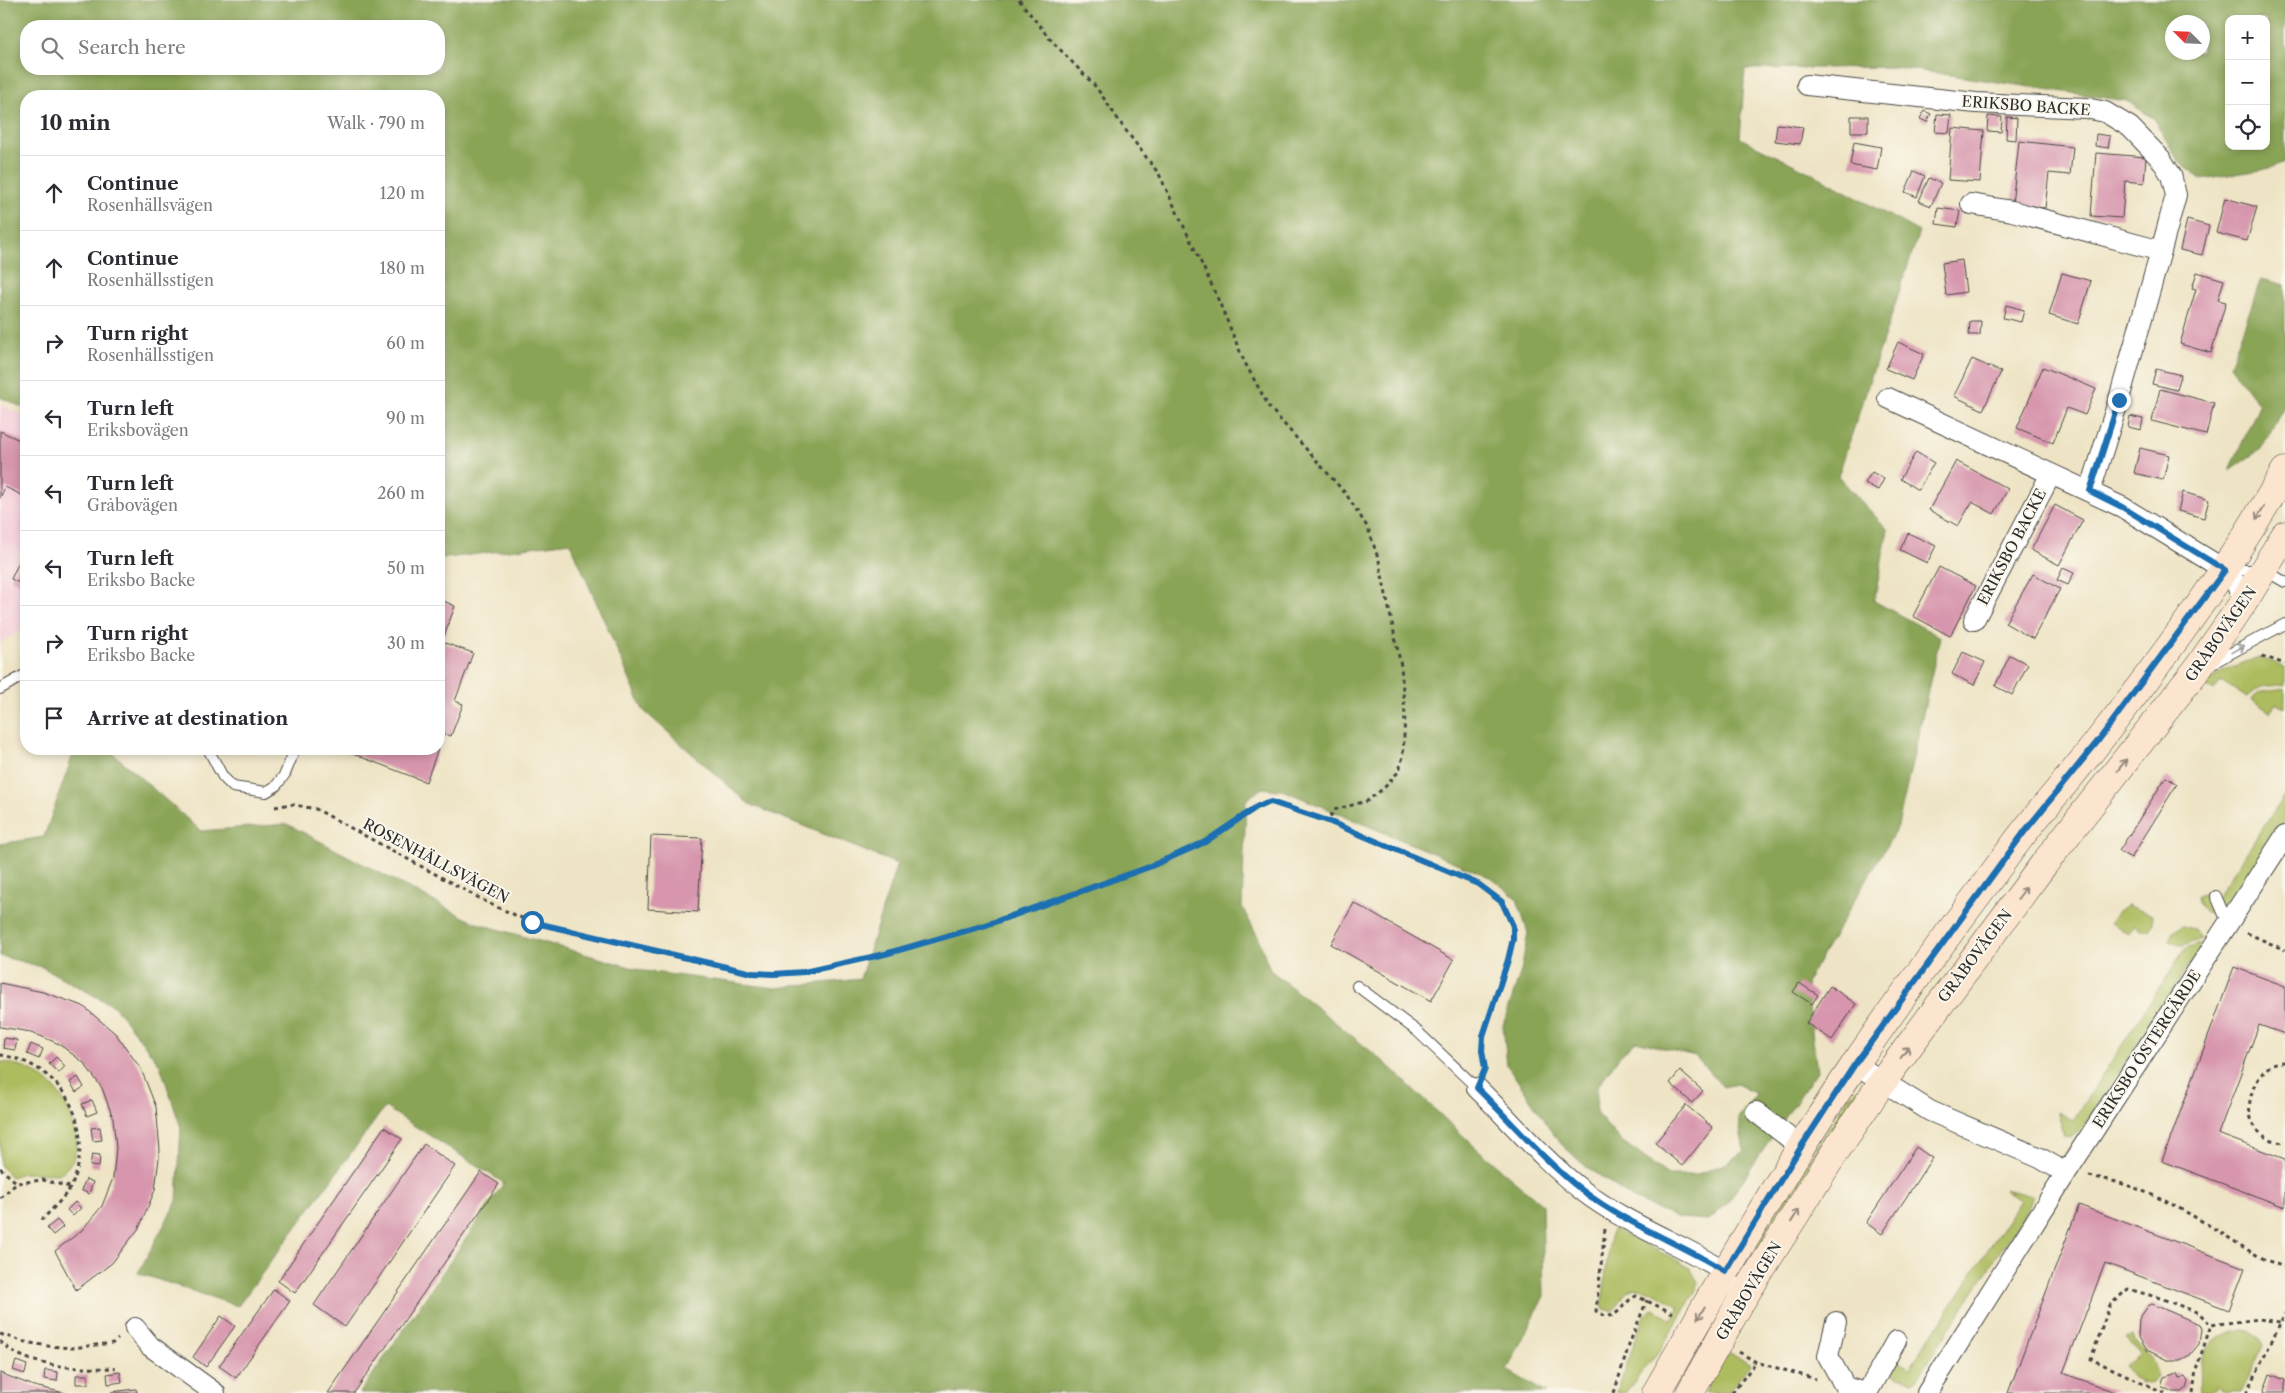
<!DOCTYPE html>
<html lang="en">
<head>
<meta charset="utf-8">
<style>
	body { margin:0; font-family:"Libre Caslon Text",serif; background:#f2f2f3; color:#2b2b33 }
	.controls { position:absolute; right:15px; top:15px; display:grid; overflow:hidden; border-radius:10px; box-shadow:0 2px 8px #0003 }
	.controls button { width:45px; height:45px; display:grid; place-items:center; padding:0; border:0; border-bottom:1px solid #e1e1e2; background:#fff; color:#2b2b33; font:25px sans-serif }
	.compass { position:absolute; left:2165px; top:15px; width:45px; height:45px; border-radius:50%; background:#fff; box-shadow:0 2px 8px #0003; rotate:294deg }
	.stop { position:absolute; width:15px; height:15px; margin:-11px; border:4px solid #1f6fb2; border-radius:50%; background:#fff }
	.stop.end { background:#1f6fb2; border-color:#fff; box-shadow:0 1px 5px #0008 }
	.list { margin:0; padding:0; list-style:none }
	h2 { display:flex; justify-content:space-between; align-items:center; height:65px; margin:0; padding:0 20px; font-size:21px }
	h2 small { font-size:16px; font-weight:400; color:#7c7c81 }
	.list li { display:grid; grid-template-columns:32px 1fr auto; gap:15px; align-items:center; box-sizing:border-box; height:75px; padding:0 20px; border-top:1px solid #e1e1e2 }
	.list b { display:block; font-size:19px; white-space:nowrap }
	.list p { margin:0; font-size:16px; white-space:nowrap; color:#7c7c81 }
	.list em { font-size:16px; font-style:normal; color:#7c7c81 }
	.icon { flex:none; width:28px; height:28px; fill:none; stroke:currentColor; stroke-width:2; stroke-linecap:round; stroke-linejoin:round }
	.map { position:relative; flex:none; width:2285px; height:1393px; overflow:hidden }
	.search { position:absolute; background:#fff; box-shadow:0 2px 8px #0003; left:20px; top:20px; width:425px; height:55px; display:flex; align-items:center; gap:12px; box-sizing:border-box; padding:0 18px; border-radius:20px; color:#7c7c81; font-size:19px }
	.panel { position:absolute; background:#fff; box-shadow:0 2px 8px #0003; left:20px; top:90px; width:425px; height:665px; border-radius:20px }
	.map>svg:first-child { display:block }
	.built { fill:#f5cfdb }
	.green { fill:#adbc5f; stroke:#6c7445 }
	.forest { fill:#8aa456; stroke:#5a6840; fill-rule:evenodd }
	.building { fill:#d796ad }
	.lines { fill:none; stroke-linecap:round; stroke-linejoin:round }
	.lane-casing { stroke:#484742; stroke-width:12 }
	.street-casing { stroke:#484742; stroke-width:22 }
	.secondary-casing { stroke:#484742; stroke-width:29 }
	.path { stroke:#484742; stroke-width:3; stroke-dasharray:4 4; stroke-linecap:butt }
	.lane { stroke:#fff; stroke-width:10 }
	.street { stroke:#fff; stroke-width:20 }
	.secondary { stroke:#fce5cf; stroke-width:28 }
	.oneway { stroke:#94887d }
	.oneway2 { stroke:#a0a0a0 }
	.route { stroke:#1f6fb2; stroke-width:6 }
	.labels { text-anchor:middle; stroke-width:4; stroke-linejoin:round; paint-order:stroke }
	.street-label { font-size:15px; fill:#2b2b2b; stroke:#fbf7ec }
</style>
</head>
<body>
<div class="map">
<svg width="2285" height="1393" viewBox="0 0 2285 1393">
	<rect width="100%" height="100%" fill="#fbf7ec"/>
	<filter id="ink" filterUnits="userSpaceOnUse"><feTurbulence type="fractalNoise" baseFrequency=".02" numOctaves="2"/><feDisplacementMap in="SourceGraphic" scale="10" xChannelSelector="R" yChannelSelector="G"/><feConvolveMatrix kernelMatrix="1 2 1 2 8 2 1 2 1" color-interpolation-filters="sRGB"/></filter>
	<filter id="wash" filterUnits="userSpaceOnUse"><feTurbulence type="fractalNoise" baseFrequency=".0096" numOctaves="4" result="noise"/><feDisplacementMap in="SourceGraphic" scale="20" xChannelSelector="R" yChannelSelector="G"/><feGaussianBlur stdDeviation="1.12" result="paint"/><feColorMatrix in="noise" values="0 0 0 0 0 0 0 0 0 0 0 0 0 0 0 0 0 1.4 0 .05"/><feComposite in="paint" operator="in"/></filter>
	<g filter="url(#wash)">
		<rect width="100%" height="100%" fill="#eee4c5"/>
		<!-- built -->
		<path class="built" d="M0,405L26,417V627L0,643Z"/>
		<!-- green -->
		<path class="green" d="M2259,657L2285,667V686C2269,682 2258,687 2247,698L2221,681L2214,691L2204,685L2222,671Z
			M2279,689L2285,690V708L2276,703L2270,712L2252,700C2257,691 2269,690 2279,689Z
			M2285,795V819L2227,909L2218,916C2206,913 2197,908 2197,896L2203,894L2215,900Z
			M2127,905L2152,915L2153,924L2149,930H2143L2133,925L2128,933L2110,923L2119,910Z
			M2183,926L2193,929L2201,939L2183,946L2169,940L2174,930Z
			M2199,944L2200,947L2197,954L2084,1126C2079,1131 2073,1139 2065,1136L2057,1112L2073,1120L2184,950Z
			M0,1062C16,1063 30,1069 43,1078C69,1096 95,1153 59,1174L23,1173L11,1177L0,1165Z
			M1856,1089L1860,1093L1758,1253L1755,1245L1850,1095Z
			M2005,1189L2033,1196L2029,1207L1917,1378L1911,1381L1896,1376L1891,1369L1895,1359L1910,1368L2020,1201Z
			M1614,1229L1682,1263L1690,1268L1698,1282L1695,1292L1662,1347L1625,1393H1617L1643,1318L1650,1311L1654,1309L1672,1319L1679,1307C1668,1300 1640,1280 1627,1292C1621,1297 1619,1306 1613,1311L1604,1309L1602,1305L1610,1236Z
			M2240,1330C2250,1330 2261,1334 2264,1345L2240,1393H2225L2218,1388L2211,1393H2200C2197,1360 2205,1336 2240,1330Z
			M2133,1335C2138,1351 2157,1360 2157,1376L2154,1381C2142,1384 2130,1377 2125,1366L2140,1355L2126,1337Z
			M1724,1352L1751,1363L1728,1393H1705Z"/>
		<!-- forest -->
		<path class="forest" d="M0,0H2285V163L2262,170L2201,179L2179,162L2153,118L2127,101L1895,67L1745,69L1740,138L1821,178L1919,232L1838,476L1888,530L1874,601L1940,637L1898,826L1806,983L1817,1071L1726,1205L1709,1220L1677,1218L1632,1198L1584,1165L1559,1142L1507,1065L1503,1025L1521,971L1528,933L1517,899L1492,878L1285,791L1262,788L1246,800L1242,907L1258,937L1270,970L1383,1061L1474,1146L1542,1204L1544,1296L1507,1370L1546,1393H360L504,1183L385,1107L238,1306L138,1273L177,1201L181,1128L160,1065L115,1007L42,967L0,956V844L44,837L75,749H108L201,831L287,824L473,922L644,971L775,988L860,979L897,864L749,804L643,710L570,542L439,559V96H26V409L0,397ZM2229,19H2266V146H2229ZM2172,22H2202V52H2172ZM26,26H439V69H26ZM1636,1041L1695,1056L1723,1087L1737,1084L1756,1094L1738,1118L1744,1151L1725,1164L1696,1175H1668L1619,1139L1596,1113L1597,1087L1619,1057Z
			M2261,279L2285,285V405L2261,449L2230,470L2259,405L2230,366Z"/>
		<g id="blocks">
			<!-- building -->
			<path class="building" d="M1924,111L1931,114L1927,122L1920,119Z
				M1937,114L1951,115L1949,133L1935,132Z
				M1851,116H1868V132H1851Z
				M1988,116L2002,117L2001,132L1987,131Z
				M2007,117L2017,118L2016,140L2006,139Z
				M1777,124L1803,127L1800,144L1775,141Z
				M1952,128L1984,131L1980,182L1948,180Z
				M2096,134L2110,136L2108,148L2095,146Z
				M2019,141L2073,147L2070,175L2049,173L2045,208L2012,205Z
				M1854,142L1881,147L1877,170L1850,165Z
				M2096,153L2146,157L2144,183L2125,181L2122,218L2091,216Z
				M1914,171L1925,176L1917,197L1905,192Z
				M1929,178L1941,183L1931,206L1919,201Z
				M2225,198L2257,207L2247,241L2216,233Z
				M1938,208L1960,211L1957,227L1936,224Z
				M2187,220L2209,226L2202,255L2180,250Z
				M1962,260L1966,292L1946,295L1942,263Z
				M2197,272L2224,280L2218,300L2226,302L2211,353L2180,344L2196,289L2192,288Z
				M2062,273L2091,281L2078,324L2049,315Z
				M2006,305L2024,310L2021,322L2003,318Z
				M1970,321H1981L1980,335H1969Z
				M1898,342L1924,354L1912,380L1886,369Z
				M1972,359L2001,372L1983,410L1954,396Z
				M2043,367L2096,389L2085,415L2067,408L2053,443L2017,428Z
				M2156,369L2181,375L2177,390L2152,384Z
				M2160,389L2214,403L2206,435L2152,421Z
				M2130,416L2143,419L2141,430L2128,427Z
				M0,431L26,443V497L5,487L0,498Z
				M2140,448L2169,455L2163,480L2134,473Z
				M1916,452L1934,463L1918,490L1900,479Z
				M1956,461L2008,489L1994,514L1972,502L1958,526L1929,510Z
				M1872,472L1884,479L1878,490L1865,483Z
				M2183,492L2209,500L2204,518L2178,511Z
				M2055,505L2083,520L2059,565L2031,550Z
				M1908,533L1936,546L1927,563L1900,550Z
				M24,551L26,552L24,585L11,579Z
				M1939,567L1976,586L1950,636L1913,616Z
				M2063,568L2074,573L2068,585L2057,580Z
				M2033,574L2060,589L2033,639L2005,623Z
				M439,599L455,606L442,642L473,653L455,701L463,704L451,736L444,734L439,747Z
				M1963,652L1985,662L1974,685L1952,674Z
				M2010,655L2028,664L2012,695L1995,686Z
				M344,749H438L426,782L343,750Z
				M2166,777L2177,784L2131,858L2119,851Z
				M651,836L702,838L698,912L648,909Z
				M1354,903L1454,960L1431,1001L1331,944Z
				M2234,967L2285,986V1034L2259,1025L2218,1134L2285,1159V1207L2162,1161Z
				M0,983L43,992L83,1006L116,1034L141,1069L156,1107L160,1150L155,1190L139,1228L112,1263L76,1290L55,1251L81,1231L102,1206L113,1178L116,1148L113,1118L102,1088L84,1063L59,1044L31,1032L0,1027Z
				M1799,983L1818,995L1812,1004L1793,992Z
				M1830,986L1856,1004L1832,1040L1806,1023Z
				M4,1038L17,1040L15,1050L3,1048Z
				M31,1044L43,1049L39,1059L27,1054Z
				M56,1057L65,1066L59,1073L49,1064Z
				M1680,1071L1703,1091L1692,1103L1670,1083Z
				M78,1077L84,1087L76,1092L70,1082Z
				M92,1100L97,1112L87,1116L82,1104Z
				M1686,1105L1713,1128L1682,1166L1655,1143Z
				M100,1127L102,1140L93,1141L91,1128Z
				M384,1127L402,1139L295,1293L278,1281Z
				M424,1144L455,1166L345,1327L314,1305Z
				M1916,1147L1932,1158L1882,1234L1866,1223Z
				M92,1154L100,1155L99,1167L90,1166Z
				M481,1172L499,1184L354,1393H328Z
				M86,1179L93,1182L89,1194L81,1190Z
				M75,1202L81,1208L73,1216L67,1210Z
				M2079,1205L2245,1268L2229,1310L2105,1263L2063,1373L2117,1393H2008Z
				M57,1220L63,1227L53,1235L47,1228Z
				M274,1289L290,1301L236,1378L219,1366Z
				M2152,1304L2199,1324L2201,1329L2199,1344L2190,1355L2180,1360H2167L2147,1350L2138,1336L2139,1319L2148,1306Z
				M221,1316L235,1326L206,1367L193,1357Z
				M16,1361L27,1365L25,1374L13,1370Z
				M45,1370L58,1372L57,1381L44,1379Z
				M120,1372L122,1382L108,1384L107,1374Z
				M0,1373L34,1386L65,1393H0Z
				M2178,1373L2180,1378L2185,1377L2188,1382L2186,1389L2182,1392H2173L2161,1386L2164,1377Z
				M2270,1374L2285,1380V1393H2263Z
				M76,1375H88V1384H76Z
				M136,1389L137,1393H111V1392Z"/>
		</g>
	</g>
	<g filter="url(#ink)">
		<use href="#blocks" fill-opacity="0" stroke="#484742" stroke-width="1"/>
		<g class="lines">
			<defs>
				<path id="lane" d="M2228,570H2264L2285,582
					M2209,665L2285,624
					M0,689L26,674
					M208,749L223,777L233,787L266,792L276,786L285,774L295,749
					M2216,896L2228,924
					M1357,986L1417,1031L1477,1088"/>
				<path id="street" d="M1807,85L1976,103L2086,108L2105,112L2130,127L2161,159L2171,175L2176,195L2161,251
					M1971,204L2012,211L2161,251L2119,399L2090,491
					M1888,398L2122,507L2225,570L2237,585L2243,603
					M1974,620L2051,474
					M1855,1064L1930,1111L2040,1158L2066,1173
					M1477,1088C1512,1122 1544,1161 1583,1191C1626,1224 1679,1243 1725,1271L1729,1283
					M1756,1112L1801,1147
					M1836,1322L1828,1356L1845,1387L1866,1393
					M135,1328L150,1346L215,1393
					M1867,1393L1896,1341
					M1927,1393L2066,1173L2285,836"/>
				<path id="secondary" d="M1656,1393C1719,1282 1782,1172 1854,1066C1905,990 1961,918 2015,844C2042,808 2073,775 2100,739C2167,653 2231,566 2285,471
					M1690,1393L1741,1301L1833,1155L1883,1081L2044,864L2195,672L2243,603L2285,535"/>
			</defs>
			<!-- lane casing -->
			<use href="#lane" class="lane-casing"/>
			<!-- street casing -->
			<use href="#street" class="street-casing"/>
			<!-- secondary casing -->
			<use href="#secondary" class="secondary-casing"/>
			<!-- path -->
			<path class="path" d="M1019,0L1050,39L1096,87L1124,128L1159,174L1215,292L1244,361L1269,407L1346,494L1368,528L1379,561L1401,666L1405,715L1403,756L1399,771L1384,788L1367,801L1334,810L1328,821
				M2262,656L2285,664
				M275,807L290,804L316,809L492,905L531,922L704,963L752,973L774,974L804,972L885,954L986,925L1149,867L1205,842L1258,806L1271,802L1328,821L1478,884L1502,902L1513,926V939L1508,960L1483,1036L1482,1050L1485,1069
				M2247,933L2285,950
				M0,1055C51,1062 87,1107 79,1159C78,1168 75,1180 70,1188C63,1199 51,1210 42,1220
				M2285,1062C2282,1062 2276,1063 2273,1064C2247,1080 2238,1126 2270,1139C2275,1141 2279,1143 2285,1143
				M0,1168L17,1183
				M2089,1176C2138,1184 2176,1205 2218,1231C2243,1246 2256,1258 2285,1267
				M0,1198L17,1183L43,1180L70,1187
				M1605,1229L1596,1311C1617,1326 1620,1303 1636,1296L1673,1313
				M0,1334L25,1342L48,1346L73,1348L113,1343L118,1339
				M0,1341C27,1369 80,1369 116,1368
				M1739,1352L1756,1362L1816,1379
				M1614,1393L1630,1342L1647,1300
				M1732,1393L1756,1362
				M2165,1393L2091,1359L2110,1305L2128,1289L2160,1298L2199,1313L2211,1325L2259,1319L2280,1322
				M2193,1393L2196,1370L2211,1325
				M2247,1393L2285,1313"/>
			<!-- lane -->
			<use href="#lane" class="lane"/>
			<!-- street -->
			<use href="#street" class="street"/>
			<!-- secondary -->
			<use href="#secondary" class="secondary"/>
		</g>
		<!-- one-way arrows -->
		<defs><path id="oneway-shaft" d="M-6 0H5M1.5-3L5.5 0L1.5 3" fill="none" stroke-width="1.6" stroke-linecap="round" stroke-linejoin="round" transform="scale(1.25)"/></defs>
		<g class="oneway">
			<use href="#oneway-shaft" transform="translate(2260 513) rotate(122)"/>
			<use href="#oneway-shaft" transform="translate(2122 765) rotate(-52)"/>
			<use href="#oneway-shaft" transform="translate(2022 893) rotate(-53)"/>
			<use href="#oneway-shaft" transform="translate(1905 1052) rotate(-54)"/>
			<use href="#oneway-shaft" transform="translate(1795 1216) rotate(-58)"/>
			<use href="#oneway-shaft" transform="translate(1701 1313) rotate(120)"/>
		</g>
		<use class="oneway2" href="#oneway-shaft" transform="translate(2238 649) rotate(-28)"/>
	</g>
	<g class="lines" filter="url(#ink)">
		<!-- route -->
		<path class="route" d="M532,922L752,973L774,974L804,972L885,954L986,925L1149,867L1205,842L1258,806L1271,802L1328,821L1478,884L1502,902L1513,926V939L1508,960L1483,1036L1482,1050L1485,1069L1477,1088C1512,1122 1544,1161 1583,1191C1626,1224 1679,1243 1725,1271L1801,1147L1855,1064L2025,831L2098,741L2225,570L2122,507L2090,491L2119,400"/>
	</g>
	<g class="labels">
		<!-- street labels -->
		<g class="street-label">
			<text transform="translate(2026 106) rotate(4)" y="5">ERIKSBO BACKE</text>
			<text transform="translate(2012 547) rotate(-62)" y="5">ERIKSBO BACKE</text>
			<text transform="translate(2221 634) rotate(-55)" y="5">GRÅBOVÄGEN</text>
			<text transform="translate(436 861) rotate(28)" y="5">ROSENHÄLLSVÄGEN</text>
			<text transform="translate(1975 956) rotate(-53)" y="5">GRÅBOVÄGEN</text>
			<text transform="translate(2147 1049) rotate(-57)" y="5">ERIKSBO ÖSTERGÄRDE</text>
			<text transform="translate(1749 1291) rotate(-59)" y="5">GRÅBOVÄGEN</text>
		</g>
	</g>
</svg>
<div class="controls">
<button>+</button>
<button>−</button>
<button><svg class="icon" aria-label="locate" viewBox="0 0 24 24"><circle cx="12" cy="12" r="6"/><path d="M12 2v4M12 18v4M2 12h4M18 12h4"/></svg></button>
</div>
<svg class="compass" viewBox="-18 -18 36 36"><path d="M0-13l5 13h-10z" fill="#e53935"/><path d="M0 13l5-13h-10z" fill="#7c7c81"/></svg>
<div class="stop" style="left:532px;top:922px"></div>
<div class="stop end" style="left:2119px;top:400px"></div>
<div class="search"><svg class="icon" aria-label="search" viewBox="0 0 24 24"><circle cx="10" cy="10" r="6"/><path d="M15 15l6 6"/></svg>Search here</div>
<section class="panel">
<h2>10 min<small>Walk · 790 m</small></h2>
<ul class="list">
<li><svg class="icon" aria-label="ahead" viewBox="0 0 24 24"><path d="M12 20V5M6 11l6-6 6 6"/></svg><div><b>Continue</b><p>Rosenhällsvägen</p></div><em>120 m</em></li>
<li><svg class="icon" aria-label="ahead" viewBox="0 0 24 24"><path d="M12 20V5M6 11l6-6 6 6"/></svg><div><b>Continue</b><p>Rosenhällsstigen</p></div><em>180 m</em></li>
<li><svg class="icon" aria-label="right" viewBox="0 0 24 24"><path d="M7 20v-9h11M14 6l5 5-5 5"/></svg><div><b>Turn right</b><p>Rosenhällsstigen</p></div><em>60 m</em></li>
<li><svg class="icon" aria-label="left" viewBox="0 0 24 24"><path d="M17 20v-9H6M10 6l-5 5 5 5"/></svg><div><b>Turn left</b><p>Eriksbovägen</p></div><em>90 m</em></li>
<li><svg class="icon" aria-label="left" viewBox="0 0 24 24"><path d="M17 20v-9H6M10 6l-5 5 5 5"/></svg><div><b>Turn left</b><p>Gråbovägen</p></div><em>260 m</em></li>
<li><svg class="icon" aria-label="left" viewBox="0 0 24 24"><path d="M17 20v-9H6M10 6l-5 5 5 5"/></svg><div><b>Turn left</b><p>Eriksbo Backe</p></div><em>50 m</em></li>
<li><svg class="icon" aria-label="right" viewBox="0 0 24 24"><path d="M7 20v-9h11M14 6l5 5-5 5"/></svg><div><b>Turn right</b><p>Eriksbo Backe</p></div><em>30 m</em></li>
<li><svg class="icon" aria-label="arrive" viewBox="0 0 24 24"><path d="M6 21V4h12l-3 4 3 4H6"/></svg><div><b>Arrive at destination</b></div></li>
</ul>
</section>
</div>
</body>
</html>
